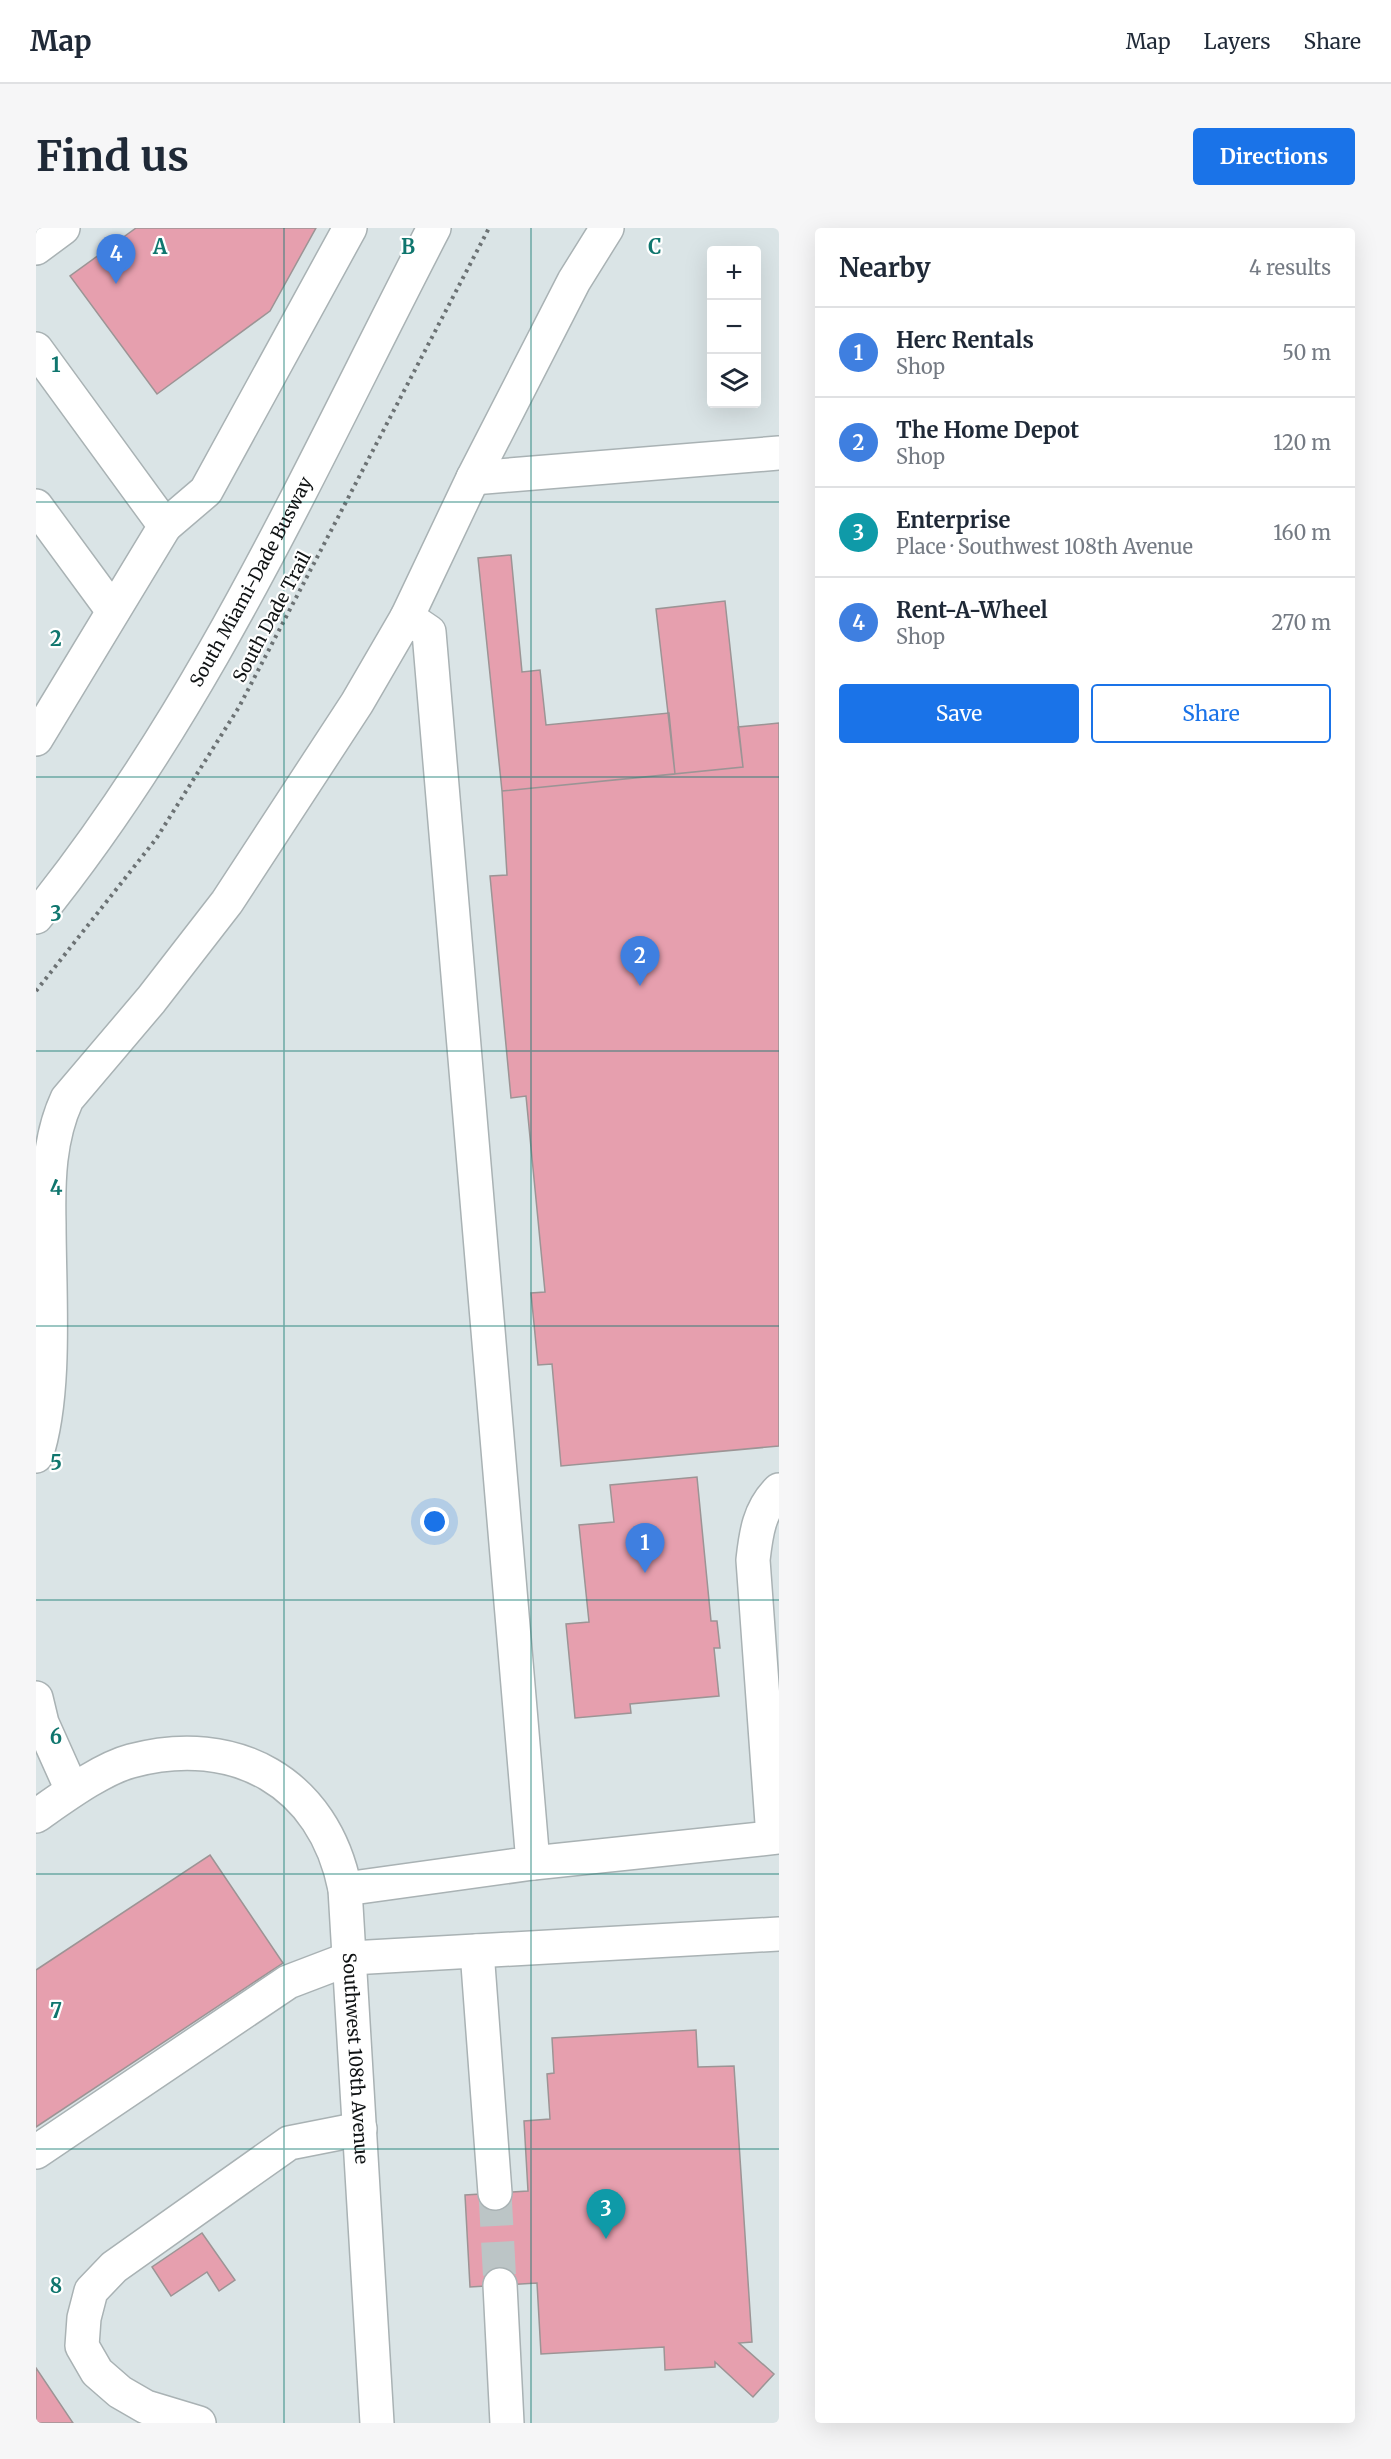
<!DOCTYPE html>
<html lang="en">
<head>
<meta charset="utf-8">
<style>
	body { margin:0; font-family:Merriweather,serif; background:#f6f6f7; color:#1f2937 }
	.controls { position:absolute; right:18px; top:18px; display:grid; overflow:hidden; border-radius:6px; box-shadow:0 6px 24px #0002 }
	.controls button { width:54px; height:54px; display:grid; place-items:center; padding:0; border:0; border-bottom:2px solid #e0e1e3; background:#fff; color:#1f2937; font:30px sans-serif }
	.you { position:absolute; left:399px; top:1294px; width:21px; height:21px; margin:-15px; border:4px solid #fff; border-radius:50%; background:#1a73e8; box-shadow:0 0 0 9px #1a73e833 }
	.badge { display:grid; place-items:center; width:39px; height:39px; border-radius:50%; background:#1a73e8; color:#fff; font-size:20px; font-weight:700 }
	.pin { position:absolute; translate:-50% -50px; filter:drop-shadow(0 2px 3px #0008) }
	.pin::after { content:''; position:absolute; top:32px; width:21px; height:18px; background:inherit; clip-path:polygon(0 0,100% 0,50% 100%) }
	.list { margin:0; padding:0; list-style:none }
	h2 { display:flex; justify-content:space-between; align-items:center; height:78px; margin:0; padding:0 24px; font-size:26px }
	h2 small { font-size:20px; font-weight:400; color:#747a83 }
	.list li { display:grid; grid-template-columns:39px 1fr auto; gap:18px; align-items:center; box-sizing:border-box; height:90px; padding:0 24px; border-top:2px solid #e0e1e3 }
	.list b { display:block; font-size:22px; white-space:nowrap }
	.list p { margin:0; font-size:20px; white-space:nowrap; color:#747a83 }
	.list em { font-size:20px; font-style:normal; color:#747a83 }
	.actions { display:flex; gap:12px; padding:18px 24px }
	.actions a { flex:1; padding:14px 0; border:2px solid #1a73e8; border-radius:6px; text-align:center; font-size:21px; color:#1a73e8 }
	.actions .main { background:#1a73e8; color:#fff }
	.icon { flex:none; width:33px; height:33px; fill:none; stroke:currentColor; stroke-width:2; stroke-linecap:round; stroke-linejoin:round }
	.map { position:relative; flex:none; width:743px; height:2195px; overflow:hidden; border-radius:6px }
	header { display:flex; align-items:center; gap:36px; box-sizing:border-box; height:84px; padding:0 30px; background:#fff; border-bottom:2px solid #e0e1e3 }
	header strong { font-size:28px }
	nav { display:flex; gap:33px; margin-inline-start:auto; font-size:21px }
	.intro { display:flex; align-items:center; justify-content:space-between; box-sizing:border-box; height:144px; padding:0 36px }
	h1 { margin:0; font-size:42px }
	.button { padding:15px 27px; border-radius:6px; background:#1a73e8; color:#fff; font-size:21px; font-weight:700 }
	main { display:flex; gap:36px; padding:0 36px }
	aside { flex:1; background:#fff; border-radius:6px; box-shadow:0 6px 24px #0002 }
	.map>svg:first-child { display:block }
	.building { fill:#e69fae; stroke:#9c9495; stroke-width:1.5 }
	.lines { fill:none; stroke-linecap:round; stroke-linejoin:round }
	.minor-tunnel { stroke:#bcc5c6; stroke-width:33; stroke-dasharray:33 16; stroke-linecap:butt }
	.minor-casing { stroke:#a9b2b4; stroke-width:36 }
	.path { stroke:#6c7274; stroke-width:4; stroke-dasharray:3 4.5; stroke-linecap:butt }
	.minor { stroke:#fff; stroke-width:33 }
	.grid { fill:none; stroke:#0f766e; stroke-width:1.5; stroke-opacity:0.55 }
	.labels { text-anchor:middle; stroke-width:4.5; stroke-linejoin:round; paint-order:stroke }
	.street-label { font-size:18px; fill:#101314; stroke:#fff }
	.grid-label { font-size:20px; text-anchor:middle; font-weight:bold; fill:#0f766e; stroke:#fff; stroke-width:4.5; stroke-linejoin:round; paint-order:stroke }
</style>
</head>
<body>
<header>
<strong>Map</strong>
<nav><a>Map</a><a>Layers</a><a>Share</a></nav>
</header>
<div class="intro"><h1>Find us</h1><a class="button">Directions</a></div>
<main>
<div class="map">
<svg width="743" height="2195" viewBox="0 0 743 2195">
	<rect width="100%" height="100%" fill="#dae4e6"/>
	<!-- building -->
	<path class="building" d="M100,0H280L234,83L121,166L34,48Z
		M475,327L486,444L504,442L510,497L633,485L639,546L466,563L442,330Z
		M689,373L707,539L639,546L620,381Z
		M743,495V1218L525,1238L516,1136L502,1137L495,1065L509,1064L490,868L475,870L454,648L471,647L466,563L707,539L702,499Z
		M661,1249L675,1393H681L684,1420H678L683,1468L594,1476L595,1485L539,1490L530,1396L553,1394L543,1297L578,1294L574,1257Z
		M174,1627L247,1735L0,1899V1742Z
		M660,1802L662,1839L698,1838L716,2114L703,2115L738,2146L717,2169L679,2134V2139L629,2142L628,2119L505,2126L501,2055L434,2059L429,1967L492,1963L488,1893L514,1891L511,1846L518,1845L516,1810Z
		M166,2005L199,2052L183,2063L171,2044L135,2068L116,2039Z
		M0,2140L37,2195H0Z"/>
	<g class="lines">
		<!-- minor-tunnel -->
		<path class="minor-tunnel" d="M459,1965L464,2057"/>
		<defs>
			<g id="minor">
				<path d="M0,20L27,0"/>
				<path d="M0,121L129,298L0,511"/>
				<path d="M437,250L743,225"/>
				<path d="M0,278L77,383"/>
				<path d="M129,298L170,263L314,0"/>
				<path id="s1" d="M0,689C168,482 276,235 398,0"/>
				<path d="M0,1228C21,1165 13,1064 13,996C12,953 13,910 31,871L115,772L191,674L321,475L371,389L437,250L538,53L571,0"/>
				<path d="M0,1470L6,1495L36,1562"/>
				<path id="s2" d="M0,1588C26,1570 65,1541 95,1533C199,1505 288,1554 309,1661L341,2195"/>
				<path d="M737,1609L717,1332C720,1305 723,1282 743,1262"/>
				<path d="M497,1635L743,1609"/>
				<path d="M309,1661L497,1635L393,404L371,389"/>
				<path d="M441,1723L459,1965"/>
				<path d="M0,1924L252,1754L315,1730L743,1706"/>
				<path d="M464,2057L471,2195"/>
				<path d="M163,2195L110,2179L84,2164L61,2144L46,2118L48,2090L55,2063L78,2039L253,1915L324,1901"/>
			</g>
		</defs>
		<!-- minor casing -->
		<use href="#minor" class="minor-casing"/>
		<!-- path -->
		<path class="path" d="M0,763L120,611L203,479L453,0"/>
		<!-- minor -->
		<use href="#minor" class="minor"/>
	</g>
	<!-- grid -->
	<path class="grid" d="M248,0V2195M495,0V2195M0,274H743M0,549H743M0,823H743M0,1098H743M0,1372H743M0,1646H743M0,1921H743"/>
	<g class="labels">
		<!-- street labels -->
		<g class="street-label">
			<text dy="6" stroke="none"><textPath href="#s1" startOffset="399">South Miami-Dade Busway</textPath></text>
			<text transform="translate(236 389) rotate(-62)" y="6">South Dade Trail</text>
			<text dy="6" stroke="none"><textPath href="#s2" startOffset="564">Southwest 108th Avenue</textPath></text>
		</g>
	</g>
	<g class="grid-label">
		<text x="124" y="26">A</text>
		<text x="372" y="26">B</text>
		<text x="619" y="26">C</text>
		<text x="20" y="144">1</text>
		<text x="20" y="418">2</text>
		<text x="20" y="693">3</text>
		<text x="20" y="967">4</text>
		<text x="20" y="1242">5</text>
		<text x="20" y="1516">6</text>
		<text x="20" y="1790">7</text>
		<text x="20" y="2065">8</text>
	</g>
</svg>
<div class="controls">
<button>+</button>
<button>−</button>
<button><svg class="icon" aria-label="layers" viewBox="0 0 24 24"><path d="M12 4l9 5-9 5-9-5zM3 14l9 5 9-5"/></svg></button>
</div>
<div class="you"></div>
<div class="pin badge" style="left:609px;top:1345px;background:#3f7fe0">1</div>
<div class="pin badge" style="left:604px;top:758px;background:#3f7fe0">2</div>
<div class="pin badge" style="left:570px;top:2011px;background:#0f9aa8">3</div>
<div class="pin badge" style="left:80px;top:56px;background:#3f7fe0">4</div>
</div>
<aside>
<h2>Nearby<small>4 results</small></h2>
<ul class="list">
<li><span class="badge" style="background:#3f7fe0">1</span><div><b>Herc Rentals</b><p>Shop</p></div><em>50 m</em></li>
<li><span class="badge" style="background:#3f7fe0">2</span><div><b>The Home Depot</b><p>Shop</p></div><em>120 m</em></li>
<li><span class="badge" style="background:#0f9aa8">3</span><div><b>Enterprise</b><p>Place · Southwest 108th Avenue</p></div><em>160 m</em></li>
<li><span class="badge" style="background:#3f7fe0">4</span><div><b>Rent-A-Wheel</b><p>Shop</p></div><em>270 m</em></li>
</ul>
<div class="actions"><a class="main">Save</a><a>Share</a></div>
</aside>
</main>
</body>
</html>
